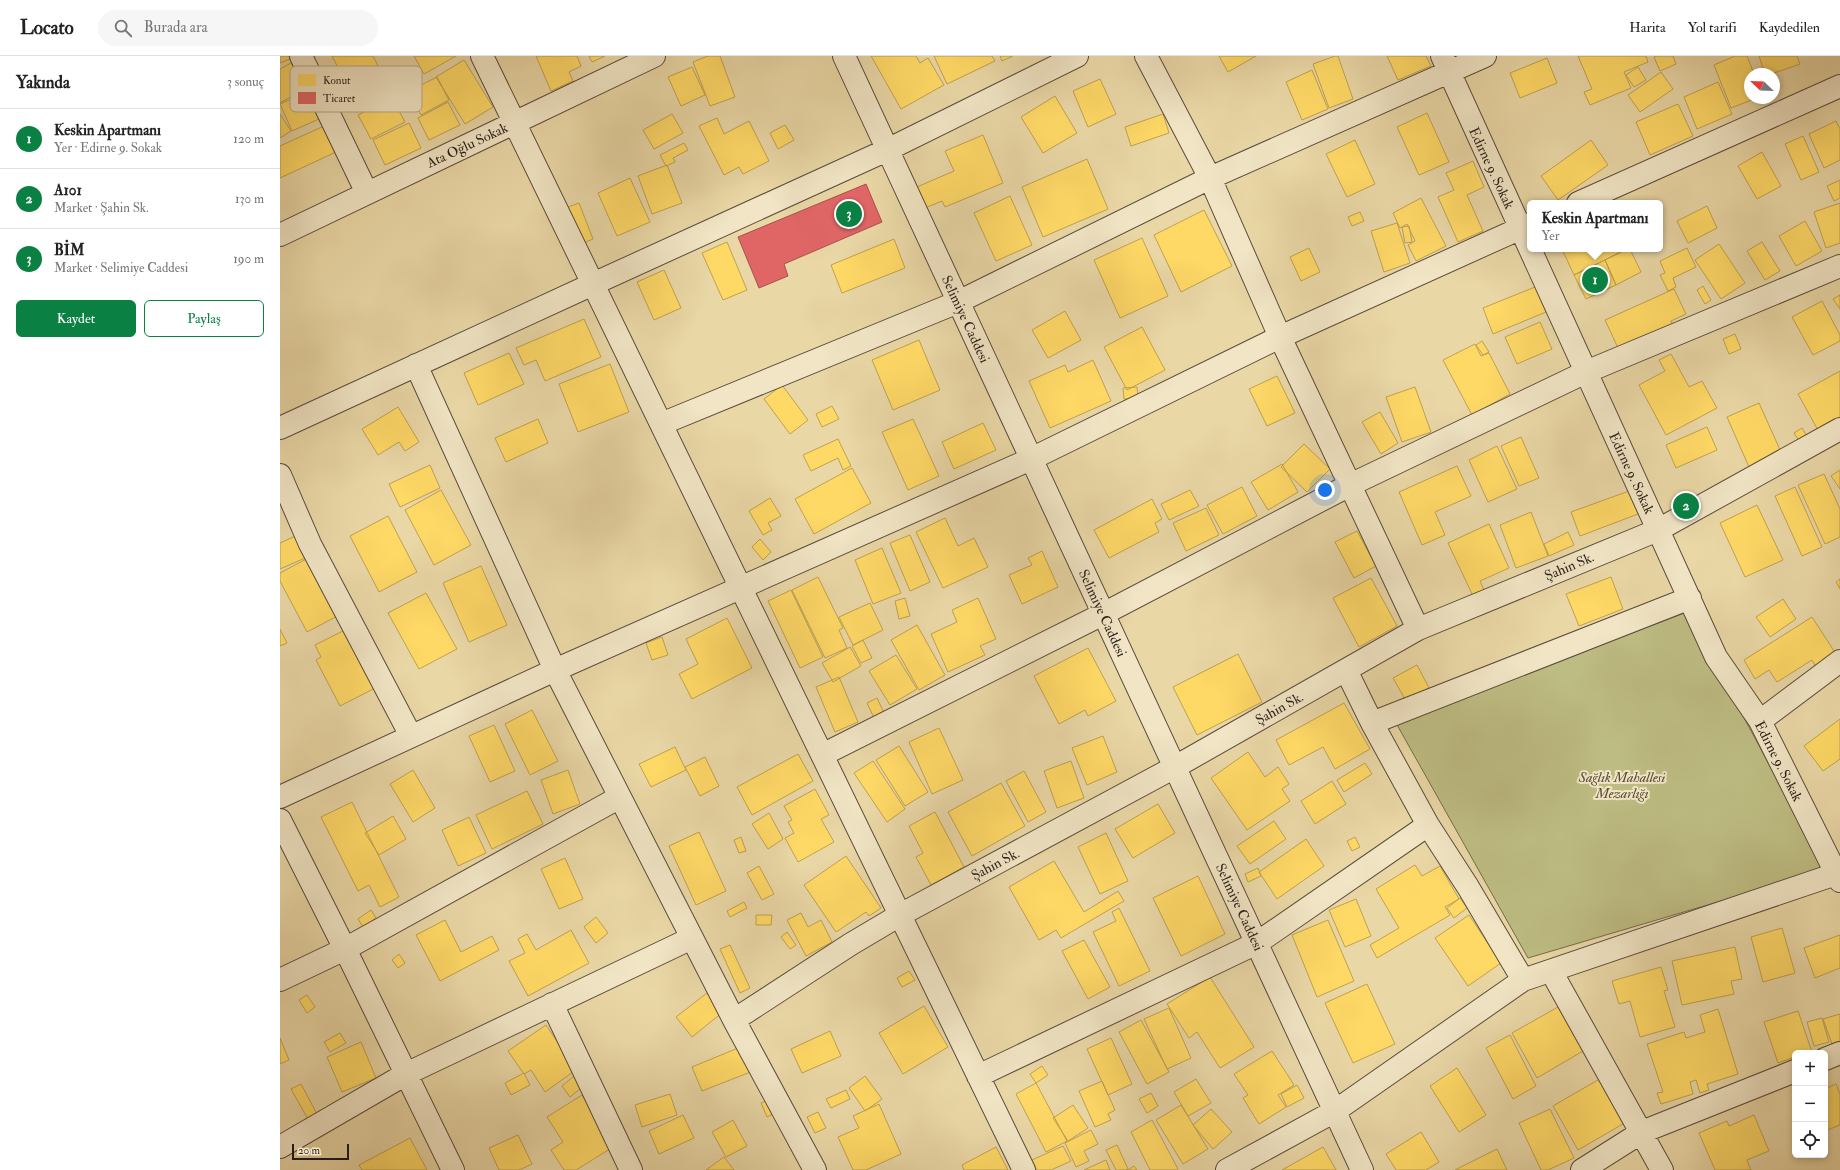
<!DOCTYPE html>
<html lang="tr">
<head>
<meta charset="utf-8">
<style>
	body { margin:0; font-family:"IM FELL Double Pica",serif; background:#f6f6f6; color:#222 }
	.controls { position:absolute; right:12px; bottom:12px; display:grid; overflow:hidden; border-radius:6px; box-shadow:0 2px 6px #0003 }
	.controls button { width:36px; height:36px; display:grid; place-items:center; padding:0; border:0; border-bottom:1px solid #e0e0e0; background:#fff; color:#222; font:20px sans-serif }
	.compass { position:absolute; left:1464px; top:12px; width:36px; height:36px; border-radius:50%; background:#fff; box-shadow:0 2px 6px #0003; rotate:293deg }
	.scale { position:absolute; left:12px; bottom:10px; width:57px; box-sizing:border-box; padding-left:4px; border:2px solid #2a1d18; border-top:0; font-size:11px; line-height:14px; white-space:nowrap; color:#2a1d18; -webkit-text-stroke:3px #f1e5c5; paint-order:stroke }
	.you { position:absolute; left:1045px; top:434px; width:14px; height:14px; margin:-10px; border:3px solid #fff; border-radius:50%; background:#1a73e8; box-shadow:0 0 0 6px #1a73e833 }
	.badge { display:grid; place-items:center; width:26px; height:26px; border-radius:50%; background:#0b8043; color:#fff; font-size:13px; font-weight:700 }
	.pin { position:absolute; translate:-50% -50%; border:2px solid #fff; box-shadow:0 1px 4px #0006 }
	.popup { position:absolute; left:1247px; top:144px; width:136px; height:52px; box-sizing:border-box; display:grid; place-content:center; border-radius:6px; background:#fff; filter:drop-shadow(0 1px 3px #0005); font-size:13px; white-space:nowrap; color:#767676 }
	.popup b { font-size:15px; color:#222 }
	.popup::after { content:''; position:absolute; left:50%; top:100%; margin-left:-8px; border:8px solid transparent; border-top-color:#fff }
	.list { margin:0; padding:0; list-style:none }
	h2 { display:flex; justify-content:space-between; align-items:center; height:52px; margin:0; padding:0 16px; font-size:17px }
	h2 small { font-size:13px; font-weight:400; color:#767676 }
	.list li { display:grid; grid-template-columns:26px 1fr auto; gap:12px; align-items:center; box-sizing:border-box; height:60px; padding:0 16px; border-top:1px solid #e0e0e0 }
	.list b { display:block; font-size:15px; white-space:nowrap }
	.list p { margin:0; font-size:13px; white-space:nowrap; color:#767676 }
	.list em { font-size:13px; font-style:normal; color:#767676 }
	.actions { display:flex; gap:8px; padding:12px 16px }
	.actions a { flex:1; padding:9px 0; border:1px solid #0b8043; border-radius:6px; text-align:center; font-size:14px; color:#0b8043 }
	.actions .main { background:#0b8043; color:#fff }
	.icon { flex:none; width:22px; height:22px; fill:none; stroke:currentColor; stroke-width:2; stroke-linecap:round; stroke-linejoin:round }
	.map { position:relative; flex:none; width:1560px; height:1114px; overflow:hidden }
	header { display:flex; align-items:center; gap:24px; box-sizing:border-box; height:56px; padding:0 20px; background:#fff; border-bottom:1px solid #e0e0e0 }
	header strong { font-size:19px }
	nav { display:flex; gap:22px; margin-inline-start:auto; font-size:14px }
	.search { width:280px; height:36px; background:#f6f6f6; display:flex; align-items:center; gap:10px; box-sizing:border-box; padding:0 14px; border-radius:22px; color:#767676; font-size:15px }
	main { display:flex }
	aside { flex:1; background:#fff }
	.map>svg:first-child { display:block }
	.green { fill:#bdbc82; stroke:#746c4d }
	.homes { fill:#ffd966; stroke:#bfa14f }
	.shops { fill:#e06666; stroke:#a9504f }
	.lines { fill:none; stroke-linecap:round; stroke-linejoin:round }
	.minor-casing { stroke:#5a4c3c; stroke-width:24 }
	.minor { stroke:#f1e5c5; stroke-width:22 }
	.labels { text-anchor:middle; stroke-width:4; stroke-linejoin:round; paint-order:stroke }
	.street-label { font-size:14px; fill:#2a1d18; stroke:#f1e5c5 }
	.park-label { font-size:14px; font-style:italic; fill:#564d38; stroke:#f1e5c5 }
	.key { fill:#f1e5c5; stroke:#b5a991; stroke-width:1 }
	.key-label { font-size:11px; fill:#2a1d18 }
</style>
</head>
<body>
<header>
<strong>Locato</strong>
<div class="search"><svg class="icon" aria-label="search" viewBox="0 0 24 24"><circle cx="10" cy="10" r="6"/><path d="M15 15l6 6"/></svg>Burada ara</div>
<nav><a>Harita</a><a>Yol tarifi</a><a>Kaydedilen</a></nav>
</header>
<main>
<aside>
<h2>Yakında<small>3 sonuç</small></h2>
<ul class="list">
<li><span class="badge">1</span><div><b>Keskin Apartmanı</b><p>Yer · Edirne 9. Sokak</p></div><em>120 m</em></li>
<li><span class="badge">2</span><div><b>A101</b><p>Market · Şahin Sk.</p></div><em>130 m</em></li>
<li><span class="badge">3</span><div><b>BİM</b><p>Market · Selimiye Caddesi</p></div><em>190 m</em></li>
</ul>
<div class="actions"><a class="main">Kaydet</a><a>Paylaş</a></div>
</aside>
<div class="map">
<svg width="1560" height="1114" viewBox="0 0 1560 1114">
	<rect width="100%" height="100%" fill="#ead7a6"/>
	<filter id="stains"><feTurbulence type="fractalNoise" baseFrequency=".005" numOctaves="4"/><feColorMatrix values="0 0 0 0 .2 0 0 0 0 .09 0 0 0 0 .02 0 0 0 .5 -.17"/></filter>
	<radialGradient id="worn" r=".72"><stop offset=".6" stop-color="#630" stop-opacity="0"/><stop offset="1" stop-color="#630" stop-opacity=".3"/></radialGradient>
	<!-- green -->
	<path class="green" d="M1407,556L1546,814L1248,902L1116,667Z"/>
	<!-- homes -->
	<path class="homes" d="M0,0H9L10,3L0,7Z
		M52,0H93L110,33L78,50Z
		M134,0H176L144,18Z
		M256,0H297L301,10L289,16L293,25L271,35Z
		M309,0H325L312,6Z
		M428,0H440L455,41L430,50L413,6Z
		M591,0H636L640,7L648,2L664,29L621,53Z
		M654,0H712L715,5L667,28Z
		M720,0H733L722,5Z
		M939,0H976L948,16Z
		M1055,0H1058L1073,43L1049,52L1033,8Z
		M1107,0H1146L1151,10L1118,24Z
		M1298,0H1366L1368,6L1344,16L1351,32L1310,49L1304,36L1312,33Z
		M1376,0H1393L1396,8L1380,15L1374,1Z
		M1455,0H1467L1474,18H1470V42H1477L1451,52L1434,9Z
		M1479,0H1517L1520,8L1491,18H1485Z
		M1267,2L1277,27L1240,42L1230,17Z
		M184,4L213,51L185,68L156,21Z
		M11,7L26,32L0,47V13Z
		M412,11L425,39L401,50L388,21Z
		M1358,11L1366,24L1354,31L1346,19Z
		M1032,14L1048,53L1022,64L1006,26Z
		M1381,16L1393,33L1360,56L1348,39Z
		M157,21L169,44L141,59L129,35Z
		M820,23L836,58L808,71L793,35Z
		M1438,26L1452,58L1417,73L1404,41Z
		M27,36L39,63L12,75L0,48Z
		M775,40L797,77L763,97L741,61Z
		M112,42L125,66L91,83L78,59Z
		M168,46L180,69L149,84L138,62Z
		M1398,48L1413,80L1370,99L1356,66Z
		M1147,57L1169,106L1139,119L1117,71Z
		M0,58L11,75L0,82Z
		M392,58L403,77L374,93L363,74Z
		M883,58L889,77L851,90L845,71Z
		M437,62L444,78L469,65L489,105L463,118L459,111L444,119L419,70Z
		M1556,65L1560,73V104L1544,112L1529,78Z
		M129,67L141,92L105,109L93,84Z
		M505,69L514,84L498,93L490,77Z
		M44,70L56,96L0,122V90Z
		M703,79L723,127L665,151L662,145L645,152L637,131L674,115L665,95Z
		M1523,80L1539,116L1521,124L1505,88Z
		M1075,84L1095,128L1067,141L1046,98Z
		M1311,84L1328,109L1278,144L1261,120Z
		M404,87L408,94L393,102L395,106L386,110L380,99Z
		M1482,96L1501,130L1477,143L1458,110Z
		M807,103L828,153L763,181L742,131Z
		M1193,105L1204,131L1187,139L1203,175L1178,186L1158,141L1174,134L1166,117Z
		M387,109L402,147L372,158L358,120Z
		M350,122L370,166L337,180L318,137Z
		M1560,124V142L1554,145L1547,130Z
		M730,140L752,189L716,205L694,157Z
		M1141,142L1166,190L1136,205L1128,189L1135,185L1127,168L1120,172L1113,157Z
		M299,147L313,183L299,189L286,152Z
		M1560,147V187L1546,192L1534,156Z
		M1427,150L1437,172L1408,187L1397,165Z
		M924,154L952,210L901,236L874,179Z
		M1080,156L1084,165L1072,170L1068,161Z
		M1525,165L1542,195L1516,210L1499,180Z
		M1117,167L1130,207L1104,216L1091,175Z
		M1129,170L1132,186L1125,187L1122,171Z
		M862,182L888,240L840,262L814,204Z
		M614,183L625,212L562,237L551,209Z
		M447,186L467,234L443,244L422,197Z
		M1482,186L1500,215L1485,224L1467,195Z
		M1439,188L1465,227L1441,243L1415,204Z
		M1029,192L1040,216L1021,225L1010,201Z
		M1407,192L1416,211L1393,222L1396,231L1388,235L1380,219L1385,217L1380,205Z
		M1282,193H1347L1294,219Z
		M1347,193H1350L1361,216L1336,229L1325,204Z
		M1325,204L1336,229L1306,243L1294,219Z
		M384,214L401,252L374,264L357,226Z
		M1423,230L1431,244L1425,248L1417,234Z
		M1255,231L1266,256L1213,278L1203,252Z
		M1394,233L1406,258L1391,265L1393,269L1339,294L1325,264Z
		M1560,239V253L1553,243Z
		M1542,245L1560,279V285L1533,299L1512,261Z
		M785,255L801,284L768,302L752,274Z
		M304,263L321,301L265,325L256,304L244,309L236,292Z
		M1260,266L1272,293L1237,308L1225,281Z
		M862,271L885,314L847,334L824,291Z
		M1455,278L1461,293L1449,298L1443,283Z
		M639,284L660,334L613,354L592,304Z
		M1202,285L1209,296L1203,299L1196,289Z
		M1195,288L1201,300L1209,297L1230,338L1192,359L1163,304Z
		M229,297L244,328L198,349L184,317Z
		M1391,298L1409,331L1422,325L1437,352L1386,379L1359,329L1385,315L1379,304Z
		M813,304L831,345L770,372L749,325L785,309L788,316Z
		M330,308L349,356L298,376L279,328Z
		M1560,315V365L1539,376L1518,338Z
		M997,320L1015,357L987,370L969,333Z
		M502,329L528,364L510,378L484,343Z
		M857,331L858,342L844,343L843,332Z
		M1135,331L1151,376L1122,386L1106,341Z
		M1479,347L1501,396L1469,411L1447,361Z
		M552,350L559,363L542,371L536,358Z
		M118,351L139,386L125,395L119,386L98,399L82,373Z
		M1100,356L1118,387L1101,398L1082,366Z
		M258,363L268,387L226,406L215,382Z
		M633,363L659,420L628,434L602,376Z
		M703,367L716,394L674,413L662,386Z
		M1427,371L1437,394L1396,412L1386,389Z
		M1522,372L1530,385L1522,389L1514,377Z
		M1241,381L1259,422L1239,430L1221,390Z
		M558,383L571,410L563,414L558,402L531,415L523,399Z
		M1024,388L1050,413L1027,436L1001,411Z
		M1217,390L1237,433L1208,446L1189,404Z
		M1002,408L1018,436L988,454L971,426Z
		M150,409L160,432L120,451L109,428Z
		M1177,410L1191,440L1155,456L1165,479L1142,489L1119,436Z
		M572,412L591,447L534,478L515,443Z
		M1560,414V433L1551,420Z
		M1544,418L1560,453V481L1545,488L1518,429Z
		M962,431L977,460L943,478L927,449Z
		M1515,431L1542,491L1522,500L1495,440Z
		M161,434L191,489L154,509L125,454Z
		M910,434L919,450L889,464L881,448Z
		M1349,435L1358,458L1300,480L1291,456Z
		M490,442L501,460L488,467L492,474L483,479L469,455Z
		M872,443L882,463L875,467L879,476L829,502L814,474Z
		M1477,449L1503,504L1465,521L1440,467Z
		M926,452L939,479L906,495L893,467Z
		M1251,456L1268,500L1236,512L1220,469Z
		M108,460L137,516L99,536L70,480Z
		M665,462L678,490L694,482L708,511L663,532L636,476Z
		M1209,468L1229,512L1200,525L1204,534L1193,540L1168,487Z
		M1077,475L1096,510L1074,522L1055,486Z
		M1288,476L1294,489L1269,500L1264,488Z
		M22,477L32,499L0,513V487Z
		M630,479L650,526L630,535L610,487Z
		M480,483L491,496L483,504L472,491Z
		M602,492L621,537L593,548L575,504Z
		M762,495L778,531L742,548L729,519L752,509L748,502Z
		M32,500L63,557L27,576L0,525V517Z
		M201,510L227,569L189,586L163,527Z
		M538,521L563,572L559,574L567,592L545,602L512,534Z
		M1331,521L1343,553L1299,570L1286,538Z
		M1091,522L1117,570L1079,591L1053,542Z
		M1560,523V533L1556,526Z
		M511,534L543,601L520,612L488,545Z
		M146,537L177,593L139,613L108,557Z
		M625,542L630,560L619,563L615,545Z
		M698,542L716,583L700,590L705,599L668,616L651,578L677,566L672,554Z
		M1503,543L1516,563L1490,581L1476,561Z
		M590,547L603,574L573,589L559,561Z
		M1532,561L1556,598L1536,611L1532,604L1497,626L1489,614L1475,623L1464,604Z
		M447,562L472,612L412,643L399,618L418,608L406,583Z
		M637,569L665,619L639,634L611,584Z
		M69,572L99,630L60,650L36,604L41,601L35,589Z
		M0,573L7,587L0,590Z
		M382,581L388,599L372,604L366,587Z
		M583,584L592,602L581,607L572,590Z
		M570,591L581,610L553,626L542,607Z
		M808,592L836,645L808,660L805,654L779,668L754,620Z
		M958,598L982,646L917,679L893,631Z
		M616,599L637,633L610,649L589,615Z
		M1137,609L1149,632L1126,645L1113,622Z
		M559,621L578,666L555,676L536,631Z
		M597,642L605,659L595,664L587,647Z
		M1064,647L1090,693L1055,713L1043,691L1009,709L996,684Z
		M252,654L278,705L250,719L225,668Z
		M1560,663V703L1543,715L1524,690Z
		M214,669L235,715L210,726L189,680Z
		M659,672L683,724L652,738L629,686Z
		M823,680L837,716L807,729L792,692Z
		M619,690L648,736L625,750L596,704Z
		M395,691L406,714L371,731L359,708Z
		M968,696L985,721L998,711L1009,728L1002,733L1010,745L967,774L931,722Z
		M518,698L533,725L472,759L457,731Z
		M425,701L439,730L420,740L405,711Z
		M593,705L625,753L607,766L574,717Z
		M791,705L804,742L777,752L764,715Z
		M1085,707L1092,718L1064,736L1057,724Z
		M133,714L155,752L133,766L110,728Z
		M288,714L300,748L273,758L261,724Z
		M744,715L766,756L748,766L726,725Z
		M1052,725L1066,748L1035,768L1021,745Z
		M721,727L745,770L692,800L668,756Z
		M535,733L549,759L541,763L554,786L518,806L505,782L514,777L508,766L512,764L504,750Z
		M247,735L263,768L212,793L196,759Z
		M72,746L119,841L100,851L89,829L78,835L41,761Z
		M878,748L895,777L853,802L835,773Z
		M655,756L684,811L651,829L636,801L643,797L629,770Z
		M489,757L503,783L488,793L472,768Z
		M113,760L126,783L99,799L85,777Z
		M189,761L206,797L178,810L162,774Z
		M994,765L1006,783L970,808L957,790Z
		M419,776L446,835L416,849L389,790Z
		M826,777L848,825L820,838L798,791Z
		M461,781L466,795L459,797L454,784Z
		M1075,781L1080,791L1072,795L1067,785Z
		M1026,783L1044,810L997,843L979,816Z
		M566,800L601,852L589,860L586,856L556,876L524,829Z
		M285,802L303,843L279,853L261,813Z
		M774,805L804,856L838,835L844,845L781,882L776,874L759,884L729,831Z
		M1135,809L1142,820L1160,810L1179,843L1165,851L1170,859L1097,902L1090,889L1119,872L1096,833Z
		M479,810L494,838L482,844L467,817Z
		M978,812L981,820L968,826L965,818Z
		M918,820L945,878L901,900L873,842Z
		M1180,842L1187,852L1174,862L1167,852Z
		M1076,843L1091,880L1065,891L1049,854Z
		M464,846L467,852L450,861L447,855Z
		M839,852L870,915L839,930L813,876L836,865L832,856Z
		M91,854L96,862L83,871L78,863Z
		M521,857L528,871L541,864L552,886L526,900L507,864Z
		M476,859H492L491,869H476Z
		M1189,859L1221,907L1188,930L1155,882Z
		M316,861L328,877L316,887L304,871Z
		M165,864L181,896L212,880L219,894L160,925L136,879Z
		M1048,864L1074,925L1037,941L1012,879Z
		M1502,872L1515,917L1483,926L1471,881Z
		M291,874L309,907L248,940L229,905L245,897L238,883L247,878L256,894Z
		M507,876L516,889L510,893L501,881Z
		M1560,879V912L1535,922L1524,892Z
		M804,884L830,931L808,943L782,895Z
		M450,889L470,932L460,937L440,893Z
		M1455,891L1462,923L1451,925L1454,938L1402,949L1392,905Z
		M119,898L125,907L118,912L112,904Z
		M1381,911L1388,934L1384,935L1395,971L1360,981L1350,945L1339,948L1332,925Z
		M629,915L635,924L622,931L617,922Z
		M930,921L974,991L940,1012L917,976L909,982L887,948Z
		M1087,928L1115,988L1073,1007L1045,947Z
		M427,937L443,956L412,981L396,961Z
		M27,939L35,951L27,957L19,944Z
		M644,950L668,991L623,1018L599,977Z
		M1278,951L1303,995L1257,1022L1232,977Z
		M889,952L911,1002L887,1013L864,963Z
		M1438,953L1458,1018L1427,1028L1429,1034L1420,1037L1416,1024L1410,1026L1413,1038L1381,1048L1377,1037L1383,1036L1367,988L1404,976L1406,982L1425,976L1420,959Z
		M1518,955L1532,996L1515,997V1001L1498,1007L1484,966Z
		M1560,958V985L1552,988L1543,963Z
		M1542,962L1549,986L1534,990L1527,966Z
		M861,964L889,1016L867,1028L839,976Z
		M266,969L296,1014L265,1036L251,1014L244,1018L228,995Z
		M550,975L561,1000L522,1017L511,993Z
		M60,977L66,987L50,996L44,986Z
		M1230,979L1256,1030L1233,1043L1206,992Z
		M0,982L9,1004L0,1008Z
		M831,982L852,1028L828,1039L807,993Z
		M81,986L96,1022L62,1036L47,1001Z
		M463,990L473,1015L422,1035L412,1011Z
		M992,995L1014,1029L998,1039L1006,1051L979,1068L963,1042L968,1039L954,1018Z
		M762,1010L768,1019L756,1027L750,1018Z
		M1177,1012L1206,1059L1179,1076L1150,1030Z
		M244,1017L250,1029L231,1039L225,1027Z
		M294,1020L302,1031L290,1041L282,1030Z
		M585,1020L602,1043L585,1055L569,1032Z
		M1323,1021L1348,1065L1298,1094L1273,1050Z
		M916,1023L931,1047L908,1060L894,1036Z
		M822,1025L835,1054L828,1058L831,1064L815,1071L799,1035Z
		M756,1027L787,1085L766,1096L736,1038Z
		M21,1028L38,1060L29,1065L11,1033Z
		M1556,1028L1560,1038V1069L1545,1075V1033Z
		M1017,1029L1024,1042L1007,1051L1001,1038Z
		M566,1034L570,1043L551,1052L546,1043Z
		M871,1037L878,1050L867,1057L859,1043Z
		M390,1038L397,1059L362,1071L355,1049Z
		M302,1039L333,1091L296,1114H284L271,1094L283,1086L267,1061Z
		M490,1043L497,1056L487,1061L481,1047Z
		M599,1048L621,1098L586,1114H573L558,1081L579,1072L573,1060Z
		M793,1049L808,1072L788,1085L773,1062Z
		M901,1049L928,1093L903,1108L876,1064Z
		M931,1053L952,1076L933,1093L913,1069Z
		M1270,1053L1294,1102L1268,1114H1261L1239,1067Z
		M538,1056L546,1072L535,1077L527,1061Z
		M403,1059L414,1082L379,1098L369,1075Z
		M1474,1059L1489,1095L1467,1104L1471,1114H1435L1419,1077L1447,1065L1449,1070Z
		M453,1064L467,1090L446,1101L432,1076Z
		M872,1064L898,1113L896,1114H870L851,1076Z
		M811,1074L818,1088L804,1095L809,1105L796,1111L785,1087Z
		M1141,1076L1159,1106L1146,1114H1116L1106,1098Z
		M238,1079L252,1108L239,1114H219L209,1092Z
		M130,1082L147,1114H82L79,1109Z
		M837,1089L848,1113L845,1114H836L826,1094Z
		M783,1090L791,1105L771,1114H757L752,1104Z
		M716,1091L728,1114H684L682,1109Z
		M1043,1091L1056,1114H1002Z
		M1217,1093L1227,1114H1175Z
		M444,1101L454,1114H426Z
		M826,1104L830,1114H804Z
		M854,1110L857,1114H848Z"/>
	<!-- shops -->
	<path class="shops" d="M586,128L602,166L504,208L508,220L479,232L458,181Z"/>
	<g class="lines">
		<defs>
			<path id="minor" d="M21,0L87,137
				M202,0L744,1114
				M564,0L1082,1114
				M866,0L930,122L1000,281L1138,573
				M1162,0L1436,601L1480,665L1560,825
				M1298,147L1560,30
				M0,179L374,0
				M136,309L275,614L454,964L535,1114
				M381,368L678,246L930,122L1205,0
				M0,372L313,228L607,94L797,0
				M0,419L30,488L131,680
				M1066,614L1092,667L1148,769L1188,831L1243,924
				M1480,665L1560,605
				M1092,667L1410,542
				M542,699L823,558L1070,429L1306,316L1560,210
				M0,741L275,614L751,403L1000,281L1250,168
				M0,764L65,893L173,1114
				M1271,915L1382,1114
				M0,924L65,893L340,741
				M272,948L351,1114
				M454,964L571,888L620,859L895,711L1138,573L1378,474L1560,373
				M1545,1003L1560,997
				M698,1020L977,887L1148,769
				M0,1091L126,1018L412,882
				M947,1114L1055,1055L1243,924L1556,818L1560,816
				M1302,1114L1362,1076L1515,1015"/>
		</defs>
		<!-- minor casing -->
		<use href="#minor" class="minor-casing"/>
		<!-- minor -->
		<use href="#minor" class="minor"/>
	</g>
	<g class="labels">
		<!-- street labels -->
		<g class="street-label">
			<text transform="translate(187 89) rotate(-25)" y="5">Ata Oğlu Sokak</text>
			<text transform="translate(1212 112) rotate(65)" y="5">Edirne 9. Sokak</text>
			<text transform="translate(686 263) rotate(65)" y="5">Selimiye Caddesi</text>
			<text transform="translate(1352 417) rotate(65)" y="5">Edirne 9. Sokak</text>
			<text transform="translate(1289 510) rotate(-23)" y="5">Şahin Sk.</text>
			<text transform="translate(823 557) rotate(65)" y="5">Selimiye Caddesi</text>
			<text transform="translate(999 652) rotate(-29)" y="5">Şahin Sk.</text>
			<text transform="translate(1499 705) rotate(63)" y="5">Edirne 9. Sokak</text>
			<text transform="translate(715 808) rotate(-28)" y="5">Şahin Sk.</text>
			<text transform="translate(960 851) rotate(65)" y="5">Selimiye Caddesi</text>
		</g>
		<!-- park labels -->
		<g class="park-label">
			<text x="1342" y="726">Sağlık Mahallesi<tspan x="1342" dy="16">Mezarlığı</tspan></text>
		</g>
	</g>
	<!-- legend -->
	<rect x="10" y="10" width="132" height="46" rx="6" class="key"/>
	<rect x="18" y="18" width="18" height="12" fill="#ffd966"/>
	<rect x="18" y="36" width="18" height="12" fill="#e06666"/>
	<g class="key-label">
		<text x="43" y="28">Konut</text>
		<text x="43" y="46">Ticaret</text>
	</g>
	<rect width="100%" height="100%" filter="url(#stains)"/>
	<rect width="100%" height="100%" fill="url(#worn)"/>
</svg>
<div class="controls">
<button>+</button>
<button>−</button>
<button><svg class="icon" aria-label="locate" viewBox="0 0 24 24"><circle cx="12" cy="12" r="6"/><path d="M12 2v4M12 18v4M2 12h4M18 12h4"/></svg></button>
</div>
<svg class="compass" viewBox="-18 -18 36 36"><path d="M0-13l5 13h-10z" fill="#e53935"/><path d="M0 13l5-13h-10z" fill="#767676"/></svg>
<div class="scale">20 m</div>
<div class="you"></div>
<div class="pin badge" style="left:1315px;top:224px">1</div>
<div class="popup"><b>Keskin Apartmanı</b>Yer</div>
<div class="pin badge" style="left:1406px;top:450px">2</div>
<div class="pin badge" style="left:569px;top:158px">3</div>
</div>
</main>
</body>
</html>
